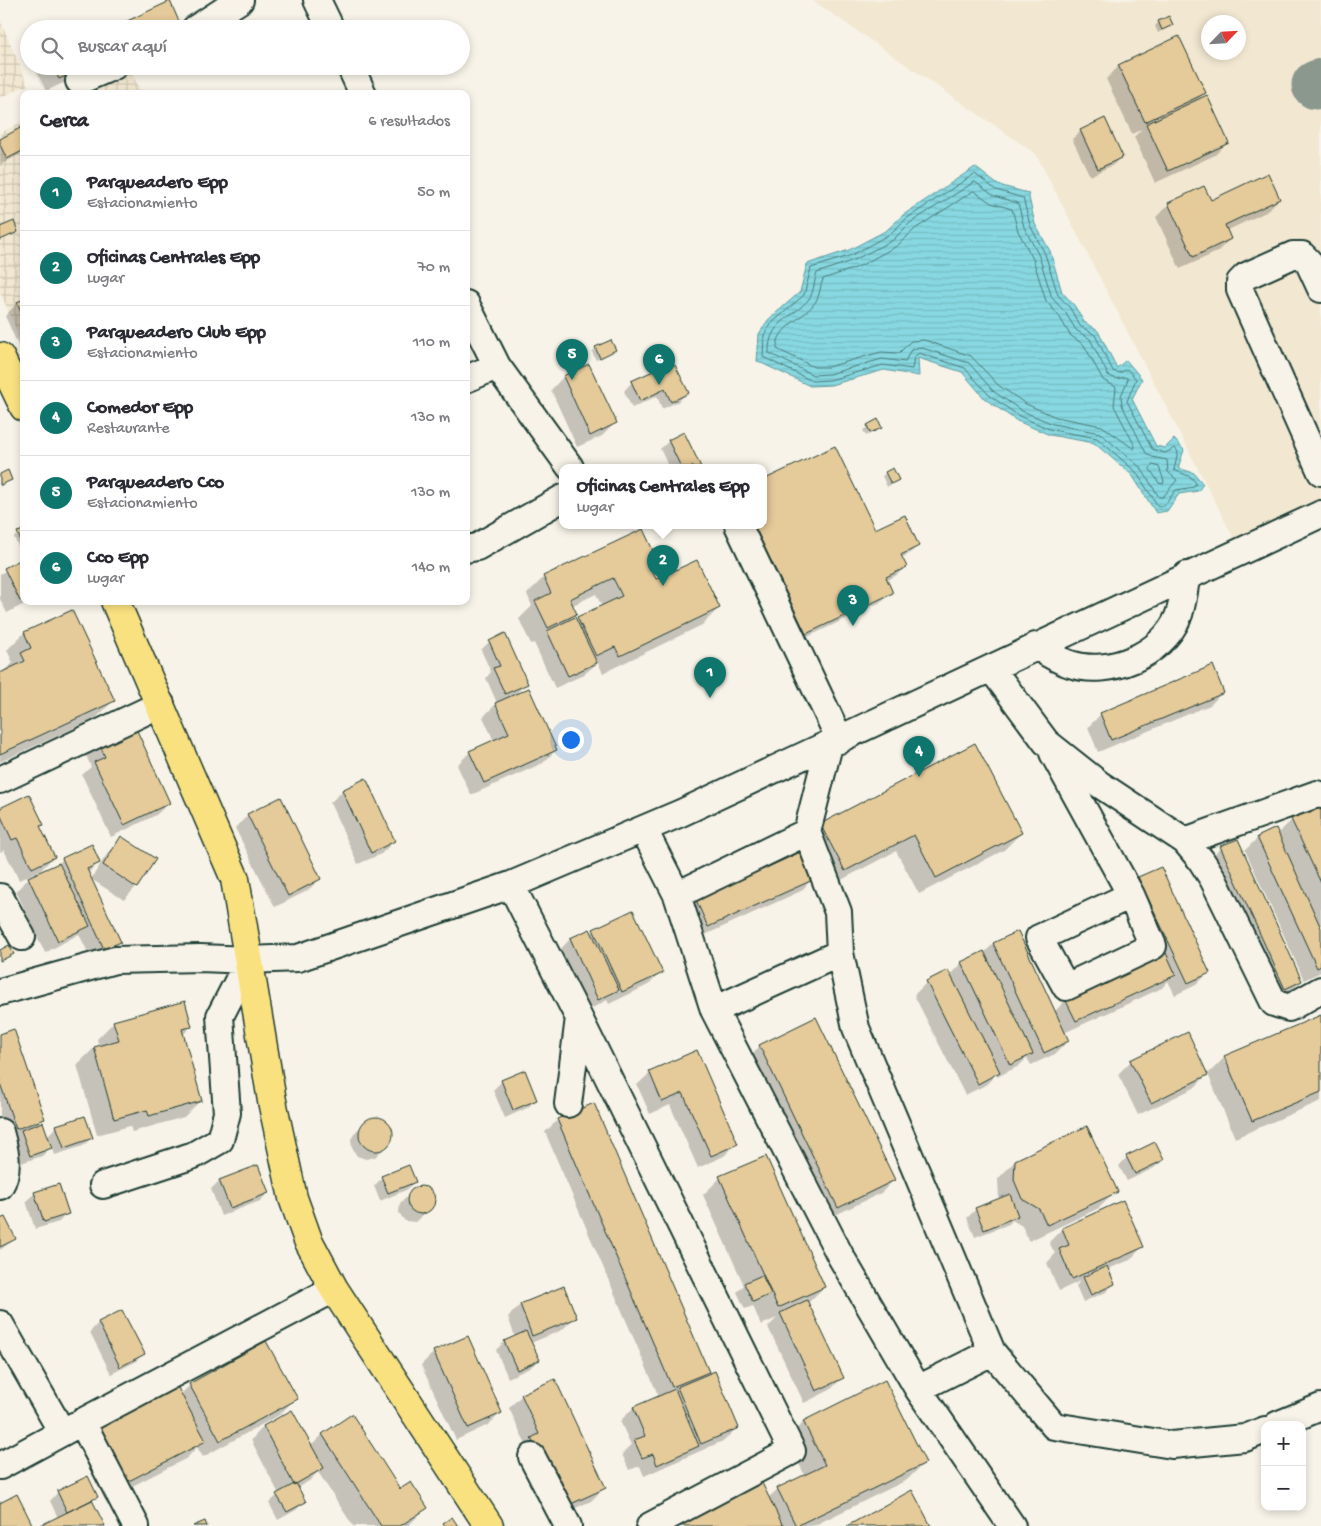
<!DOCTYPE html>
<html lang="es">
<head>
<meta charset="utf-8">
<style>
	body { margin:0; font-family:"Gochi Hand",sans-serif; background:#f7f7f7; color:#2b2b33 }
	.controls { position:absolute; right:15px; bottom:15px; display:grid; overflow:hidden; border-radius:10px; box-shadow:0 2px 8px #0003 }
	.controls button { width:45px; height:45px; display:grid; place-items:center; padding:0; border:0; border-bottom:1px solid #e1e1e2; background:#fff; color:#2b2b33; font:25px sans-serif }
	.compass { position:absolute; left:1201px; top:15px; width:45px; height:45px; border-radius:50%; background:#fff; box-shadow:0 2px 8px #0003; rotate:65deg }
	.you { position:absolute; left:570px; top:739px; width:18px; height:18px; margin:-12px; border:4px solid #fff; border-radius:50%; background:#1a73e8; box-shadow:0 0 0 8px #1a73e833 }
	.badge { display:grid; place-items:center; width:32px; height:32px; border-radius:50%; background:#0f766e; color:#fff; font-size:16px; font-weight:700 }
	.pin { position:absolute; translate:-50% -41px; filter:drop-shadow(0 1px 2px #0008) }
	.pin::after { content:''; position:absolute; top:26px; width:18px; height:15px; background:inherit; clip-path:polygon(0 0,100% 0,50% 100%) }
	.popup { position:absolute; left:559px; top:464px; width:208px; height:65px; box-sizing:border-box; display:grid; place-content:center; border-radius:10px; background:#fff; filter:drop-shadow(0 1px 4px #0005); font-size:16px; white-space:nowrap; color:#7c7c81 }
	.popup b { font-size:19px; color:#2b2b33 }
	.popup::after { content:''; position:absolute; left:50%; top:100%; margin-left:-10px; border:10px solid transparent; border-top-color:#fff }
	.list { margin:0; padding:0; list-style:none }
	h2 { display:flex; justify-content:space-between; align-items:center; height:65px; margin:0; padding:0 20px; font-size:21px }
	h2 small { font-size:16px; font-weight:400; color:#7c7c81 }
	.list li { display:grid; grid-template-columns:32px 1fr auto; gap:15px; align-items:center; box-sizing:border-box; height:75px; padding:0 20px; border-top:1px solid #e1e1e2 }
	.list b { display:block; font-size:19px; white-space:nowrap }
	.list p { margin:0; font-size:16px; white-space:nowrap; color:#7c7c81 }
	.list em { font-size:16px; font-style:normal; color:#7c7c81 }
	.icon { flex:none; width:28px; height:28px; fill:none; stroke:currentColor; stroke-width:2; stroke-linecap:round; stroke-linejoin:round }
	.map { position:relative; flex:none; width:1321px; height:1526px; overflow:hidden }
	.search { position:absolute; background:#fff; box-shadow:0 2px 8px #0003; left:20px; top:20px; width:450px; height:55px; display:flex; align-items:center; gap:12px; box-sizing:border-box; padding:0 18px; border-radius:28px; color:#7c7c81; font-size:19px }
	.panel { position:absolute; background:#fff; box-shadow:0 2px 8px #0003; left:20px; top:90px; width:450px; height:515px; border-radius:10px }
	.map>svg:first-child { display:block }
	.built { fill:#f2e7d1; fill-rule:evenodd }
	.industrial { fill:url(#industrial-grid) }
	.water { fill:url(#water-rules); stroke:#5e9a9c }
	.shadow { fill:#0003; fill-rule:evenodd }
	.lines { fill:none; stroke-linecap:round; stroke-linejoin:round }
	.shore { stroke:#497b79; stroke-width:1 }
	.taxiway { stroke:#8b988e; stroke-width:49 }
	.building { fill:#e5ca9a; stroke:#1f3d34 }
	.minor-casing { stroke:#1f3d34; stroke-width:30 }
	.highway-casing { stroke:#1f3d34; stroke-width:31 }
	.minor { stroke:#f7f3e8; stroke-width:26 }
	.highway { stroke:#fae180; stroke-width:28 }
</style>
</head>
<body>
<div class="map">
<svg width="1321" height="1526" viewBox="0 0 1321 1526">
	<defs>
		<pattern id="industrial-grid" width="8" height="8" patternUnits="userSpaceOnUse" patternTransform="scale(1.25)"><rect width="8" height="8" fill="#f2e7d1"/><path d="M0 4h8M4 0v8" fill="none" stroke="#cfc7b4"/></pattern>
		<pattern id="water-rules" width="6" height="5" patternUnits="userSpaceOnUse" patternTransform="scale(1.25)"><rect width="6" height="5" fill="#88d8e1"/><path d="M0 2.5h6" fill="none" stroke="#75bac2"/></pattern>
	</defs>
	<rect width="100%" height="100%" fill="#f7f3e8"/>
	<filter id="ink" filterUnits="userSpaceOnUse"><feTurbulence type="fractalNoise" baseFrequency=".02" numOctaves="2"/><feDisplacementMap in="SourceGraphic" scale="10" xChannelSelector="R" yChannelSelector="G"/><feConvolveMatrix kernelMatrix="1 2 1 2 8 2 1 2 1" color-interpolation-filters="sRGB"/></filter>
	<g filter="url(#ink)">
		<!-- built -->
		<path class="built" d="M812,0H1321V518L1243,556L1036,154ZM1208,22H1238V52H1208Z"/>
		<!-- industrial -->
		<path class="industrial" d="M0,20L28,85L0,98Z
			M130,70L142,94H76L82,90Z
			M24,121V348L0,292V133Z"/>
		<!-- water -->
		<path class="water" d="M975,167L998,185L1028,193L1035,224L1050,251L1062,292L1074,305L1084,322L1098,331L1117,368L1126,360L1142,379L1132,399L1156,446L1165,448L1174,439L1184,450L1178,468L1194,473L1203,484L1198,491L1179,494L1167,511L1156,513L1132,475L1094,443L1050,435L1017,421L985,399L962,372L918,358L919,376L884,370L831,385L810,386L757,361L759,334L768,320L800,292L807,264L849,250L887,230L903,215Z"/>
		<!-- shadow -->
		<path class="shadow" d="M1159,22L1172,25L1158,33L1155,26Z
			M41,66H100L46,91L36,71Z
			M1119,66L1205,93L1197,100L1228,142L1215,155L1155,183L1134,137L1142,129L1132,134L1106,79Z
			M21,129L24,134V152L0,165V140Z
			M1081,131L1121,157L1113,165L1090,176L1072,139Z
			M1279,199L1266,212L1226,231L1230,239L1217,252L1180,269L1156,217L1169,204Z
			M24,300V355L23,356L5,316L17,303Z
			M596,348L614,350L596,360L592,352Z
			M588,366L615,423L602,436L577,447L551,390L563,377Z
			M632,382L687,393L679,401L662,409L657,396L632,408L624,391Z
			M878,421L881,428L866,436L863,430Z
			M684,434L699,467H669L660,449L669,441Z
			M886,473L897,480L887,487L882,476Z
			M0,475L11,480L0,487Z
			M763,482L874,531L918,546L909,554L901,558L905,567L897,575L886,581L892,592L883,601L797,642L741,525H763Z
			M24,531V544L18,546L14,537Z
			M656,559L648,566L656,581L719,608L702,625L603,673L598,663L583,675L555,688L534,643L531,644L519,619L532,606L527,594L544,577ZM596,594L602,607L575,621L568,622L575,614L571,606Z
			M24,560V601H30L7,613L0,599V574Z
			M71,611L113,701L96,718L0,762V674L13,663L7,650L24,633Z
			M504,635L526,683L515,695L556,750L543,763L471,795L457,765L470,752L494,741L483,717L497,703L486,678L491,672L481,650L489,642Z
			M1223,692L1210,705L1098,752L1088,727L1101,714Z
			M98,742L169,803L156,815L111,837L82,775L91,767L86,755Z
			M365,780L394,841L381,854L358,864L330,803L342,791Z
			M0,810L42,824L39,827L53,857L41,870L19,880L4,850L0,852Z
			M1321,814V972L1304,980L1245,850L1258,838L1277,834L1292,820Z
			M248,815L320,879L307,891L275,907L235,828Z
			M821,825L1021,833L1004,850L919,894L896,851L828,887L804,842Z
			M122,838L136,887L124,900L91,879L109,851Z
			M1221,848L1301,981L1288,994L1272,1001L1208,860Z
			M63,859L99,862L88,873L119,941L107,954L92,961L79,934L45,953L16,891L29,878L57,865Z
			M813,878L801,891L696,939L684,914L697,901Z
			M1139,878L1208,973L1196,985L1175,995L1168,981L1162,988L1064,1033L1068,1041L1055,1054L1031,1065L1027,1058L1019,1066L997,1077L996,1074L986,1085L965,1095L914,995L927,982L949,976L961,963L983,954L993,944L1017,933L1054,1012L1066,1000L1157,958L1126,891Z
			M633,912L661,973L648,985L609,1004L607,1000L585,1012L558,952L570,939L590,930L591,933Z
			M1321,1017V1101L1235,1138L1208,1074L1225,1057Z
			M114,1022L191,1026L183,1035L201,1100L184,1117L132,1132L130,1126L97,1135L77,1065L94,1048L99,1047L97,1039Z
			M0,1036L43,1119L37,1126L47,1136L57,1126L91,1138L83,1146L55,1155L52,1146L42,1156L21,1163L13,1138L0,1132Z
			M760,1046L894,1180L881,1193L825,1220L747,1059Z
			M696,1052L737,1143L724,1156L698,1168L670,1105L650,1114L637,1085L650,1073Z
			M1131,1061L1207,1075L1194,1088L1138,1115L1118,1074Z
			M502,1081L536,1100L527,1108L505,1118L493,1090Z
			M373,1118H382L389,1124L392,1133L390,1142L375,1157L366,1159L357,1156L352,1148L351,1139L356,1131Z
			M558,1120L708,1372L702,1377L737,1427L725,1440L644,1476L640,1466L629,1470L622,1454L631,1445L620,1421L633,1408L659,1397L545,1132Z
			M1127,1157L1163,1160L1154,1168L1127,1181L1119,1166Z
			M1015,1161L1116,1191L1099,1208L1029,1241L1022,1226L1012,1220L1009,1224L975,1237L967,1218L976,1209L999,1200L998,1179Z
			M257,1166L268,1193L260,1201L221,1216L211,1189L219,1181Z
			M382,1178L415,1181L406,1190L380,1201L374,1186Z
			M720,1178L824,1287L808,1303L843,1377L830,1390L804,1403L768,1327L777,1318L761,1325L753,1306L745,1309L737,1292L744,1285L703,1195Z
			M417,1188L427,1189L433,1197L432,1207L415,1222L405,1221L399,1213L400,1203Z
			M35,1193L67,1213L59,1222L35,1229L26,1201Z
			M1122,1202L1142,1247L1130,1260L1108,1269L1114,1284L1106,1292L1083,1302L1076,1286L1080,1281L1059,1291L1047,1263L1055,1254L1049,1242L1062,1229Z
			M0,1221L15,1239L0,1250Z
			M520,1305L575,1317L562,1330L531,1343L538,1360L530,1368L508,1378L496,1350L504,1342L515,1337L508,1317Z
			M122,1311L143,1354L135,1362L111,1374L90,1332L98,1323Z
			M434,1352L501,1413L488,1425L456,1440L421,1365Z
			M554,1380L604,1488L591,1501L558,1516L535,1488L519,1452L526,1445L509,1408L522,1395Z
			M190,1385L296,1398L279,1415L203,1457L197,1447L187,1458L105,1500L78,1447L95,1430L180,1395Z
			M292,1412L310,1447L322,1435L351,1416L399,1491L426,1508L408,1526H353L318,1472L309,1481L297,1488L305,1501L296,1510L278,1520L269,1503L279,1494L251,1440L263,1427Z
			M804,1422L924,1463L907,1480L813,1526H677L768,1498L778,1489L805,1476L787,1439Z
			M58,1492L96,1497L92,1501L104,1526H42L58,1518L50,1501Z"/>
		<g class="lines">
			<!-- shore -->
			<path class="shore" d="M975,174L996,190L1023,198L1030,225L1045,254L1058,295L1070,308L1080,326L1095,335L1113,371L1119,373L1127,369L1136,379L1127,401L1152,449L1165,453L1175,448L1178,452L1174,470L1191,477L1196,483L1194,487L1176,490L1164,506H1158L1136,472L1097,438L1052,430L1019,416L989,395L965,368L919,353L914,357L912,369L883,365L830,380L812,381L763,357L764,335L772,323L804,295L811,268L852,255L890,234L906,219Z
				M975,182L994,196L1018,203L1024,227L1039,256L1052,298L1065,312L1076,330L1090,339L1108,375L1116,379L1125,377L1128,379L1121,396L1122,405L1146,453L1152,457L1167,460L1168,472L1177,480L1163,497H1159L1141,468L1100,433L1053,424L1022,411L993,391L969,363L919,347L910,351L905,362L882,359L829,374L813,375L769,353C768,322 792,319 809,299C814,292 814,281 817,273L854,260L893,240L910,223Z
				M974,191L991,203L1012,209L1018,231L1033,259L1046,301L1059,316L1070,335L1084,345L1103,380L1116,387L1114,406L1135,446L1134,449L1102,426L1056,417L1026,404L998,385L971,356L924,340L911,341L899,353L881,352L828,367H814L777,349C776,326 805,319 816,301C820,295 820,286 823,279L858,267L897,246L915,229Z
				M1153,465L1159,467L1164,481L1163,484L1159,483L1150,469Z"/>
			<!-- taxiway -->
			<path class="taxiway" d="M1316,85L1321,83"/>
		</g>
		<!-- building -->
		<path class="building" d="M170,1L181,26L175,29H126L123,23Z
			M1169,16L1173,25L1162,30L1158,21Z
			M122,23L124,29H110Z
			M1179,36L1206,93L1145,122L1118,65Z
			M53,66H87L59,79Z
			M1207,95L1229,143L1168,171L1146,124Z
			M1105,118L1123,157L1098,169L1080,130Z
			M22,127L24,150L7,159L0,145V139Z
			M1268,173L1280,199L1225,225L1231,239L1193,257L1168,203L1204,186L1211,200Z
			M14,221L18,232L0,240V227Z
			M24,299V318L17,302Z
			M611,340L616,350L600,358L595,347Z
			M589,364L617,423L590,436L563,376Z
			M675,365L689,393L671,402L665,389L640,401L631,381L662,367L664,370Z
			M878,419L882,428L870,433L867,425Z
			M684,432L701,467H681L668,440Z
			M835,446L875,529L905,515L919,546L901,555L907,567L886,577L893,593L806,634L754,525H763V480Z
			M893,468L899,480L891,484L885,472Z
			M8,470L12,480L0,485V474Z
			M643,529L657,559L648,563L656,579L697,560L720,608L620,656L615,647L596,656L577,617L622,596L613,578L570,599L577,614L548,628L535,601L551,593L543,576Z
			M24,530V542L22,543L17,532Z
			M24,558V599L20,601L4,568Z
			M72,610L115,701L0,754V673L25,661L21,653L31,648L24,632Z
			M575,617L597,663L568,676L547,631Z
			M505,633L528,684L505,694L493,668L500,666L489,641Z
			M1213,665L1224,693L1111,740L1100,713Z
			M529,688L557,750L484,783L469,751L509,733L495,703Z
			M134,724L170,803L124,825L94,762L105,757L98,741Z
			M975,743L1022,833L936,878L914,835L845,871L820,824Z
			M366,778L395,841L371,853L342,790Z
			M29,794L44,825L40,826L55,857L32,868L17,838L12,840L0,814V808Z
			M281,797L321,879L288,896L247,814Z
			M1318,806L1321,811V883L1291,819Z
			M1276,828L1321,928V966L1317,968L1257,837Z
			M121,836L156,859L137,888L103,865Z
			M1238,839L1302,981L1285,989L1220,846Z
			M92,844L100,863L87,869L121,942L104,949L62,858Z
			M803,851L815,879L708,927L696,900Z
			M59,863L90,926L58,941L28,877Z
			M1161,867L1210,973L1188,983L1138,877Z
			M633,910L663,973L622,992L593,929Z
			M590,929L619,990L598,1000L570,938Z
			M1018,931L1069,1041L1044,1053L993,943Z
			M9,945L14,954L0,961V950Z
			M984,951L1033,1054L1010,1065L961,962Z
			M1166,953L1176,975L1076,1021L1065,999Z
			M948,970L1000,1072L978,1084L926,981Z
			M185,1001L192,1027L182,1029L202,1101L149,1116L147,1110L114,1119L94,1047L119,1040L113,1021Z
			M1321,1015V1092L1252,1121L1224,1056Z
			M816,1017L895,1180L838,1208L759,1045Z
			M14,1029L45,1119L16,1129L0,1083V1034Z
			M1188,1032L1208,1075L1151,1103L1130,1060Z
			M697,1050L738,1144L711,1156L683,1093L662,1102L649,1071Z
			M525,1070L537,1100L513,1110L501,1080Z
			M594,1103L709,1372L672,1387L557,1119Z
			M85,1116L93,1138L64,1148L56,1125Z
			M359 1134a17 17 0 1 1 34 0a17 17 0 1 1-34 0Z
			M43,1122L52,1148L30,1156L21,1130Z
			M1087,1126L1118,1192L1047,1225L1039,1209L1022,1199L1014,1180L1015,1160Z
			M1155,1142L1164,1160L1135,1174L1126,1156Z
			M766,1156L825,1287L778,1308L719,1176Z
			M258,1165L269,1193L230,1208L219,1180Z
			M409,1165L416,1182L388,1193L381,1176Z
			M59,1184L69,1214L44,1222L34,1192Z
			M407 1200a14 14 0 1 1 28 0a14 14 0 1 1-28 0Z
			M1010,1194L1018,1216L984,1230L975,1208Z
			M1123,1200L1144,1247L1072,1279L1059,1249L1069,1245L1062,1228Z
			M5,1217L16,1239L0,1247V1219Z
			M1107,1266L1115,1284L1091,1295L1083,1277Z
			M762,1275L771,1294L753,1302L744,1283Z
			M564,1286L577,1318L532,1336L520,1304Z
			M807,1300L844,1378L816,1391L780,1313Z
			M122,1310L145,1354L120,1367L98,1322Z
			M526,1331L540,1360L517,1370L504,1341Z
			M468,1336L502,1413L468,1428L433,1351Z
			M266,1341L298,1399L220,1441L189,1384Z
			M715,1371L739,1428L701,1444L677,1387Z
			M555,1379L606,1488L571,1504L557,1472L548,1476L531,1438L539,1434L521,1394Z
			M885,1380L926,1463L796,1526L777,1488L825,1465L803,1421Z
			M177,1386L206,1441L123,1484L94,1429Z
			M675,1389L699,1446L657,1465L653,1454L642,1458L634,1440L645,1436L633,1407Z
			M292,1410L324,1468L294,1485L263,1426Z
			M352,1414L400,1489L411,1482L428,1508L400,1526H381L322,1434Z
			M88,1476L98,1497L67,1512L57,1491Z
			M296,1483L306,1502L287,1512L276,1494Z
			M762,1483L783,1526H674Z
			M912,1490L931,1526H847Z
			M17,1494L33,1526H0V1503Z
			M92,1500L105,1526H42L41,1525Z
			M452,1517L458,1526H445L443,1523Z
			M205,1521L207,1526H193Z"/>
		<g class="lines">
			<defs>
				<path id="minor" d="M317,0L331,29
					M195,29L240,0
					M350,66L363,94
					M79,81L114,66
					M1321,289L1308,261L1302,255H1293L1246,276L1240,282V290L1321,472
					M466,304L497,366L570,467
					M466,379L497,366
					M738,525L840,740
					M466,549L477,547L563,498
					M1036,646C1047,653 1057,660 1070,664C1109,677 1162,655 1178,617C1183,605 1184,588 1187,575
					M991,668L1046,742L1099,784L1185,841L1201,860L1213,879L1274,1003L1289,1008L1321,990
					M1053,753L1131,895L1153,946L1066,987L1039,938L1131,895
					M0,780L161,704
					M644,830L677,895L714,1010L841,1257L918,1389L992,1352L856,1028L840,953L838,912L807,832L829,745
					M1185,841L1317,794L1321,795
					M511,885L579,1018L792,1451L650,1526
					M677,895L807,832
					M0,897L22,937
					M0,992L115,960L200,958L249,960L298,958L511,885L681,813L1321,514
					M714,1010L840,953
					M568,1104L579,1018
					M0,1132C5,1150 10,1169 0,1186
					M103,1185L194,1155L220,1140L227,1113L220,1016L249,960
					M0,1324L62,1432
					M992,1352L1054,1426L1172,1445L1245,1438L1265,1430
					M918,1389L1012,1526
					M1277,1425L1321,1407
					M532,1457L568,1526
					M0,1466L76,1425
					M136,1526L82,1422L334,1289"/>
				<path id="highway" d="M0,357L24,407
					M115,601L235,879L272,1101L293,1198L308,1240L334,1289L489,1526"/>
			</defs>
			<!-- minor casing -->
			<use href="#minor" class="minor-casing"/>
			<!-- highway casing -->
			<use href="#highway" class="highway-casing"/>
			<!-- minor -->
			<use href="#minor" class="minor"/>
			<!-- highway -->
			<use href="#highway" class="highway"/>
		</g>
	</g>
</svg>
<div class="controls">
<button>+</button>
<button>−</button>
</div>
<svg class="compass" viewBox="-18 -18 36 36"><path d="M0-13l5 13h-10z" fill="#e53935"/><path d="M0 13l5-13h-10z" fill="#7c7c81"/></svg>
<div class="you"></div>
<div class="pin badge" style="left:710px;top:698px">1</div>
<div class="pin badge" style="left:663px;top:586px">2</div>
<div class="popup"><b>Oficinas Centrales Epp</b>Lugar</div>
<div class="pin badge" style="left:853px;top:626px">3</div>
<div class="pin badge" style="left:919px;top:777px">4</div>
<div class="pin badge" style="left:572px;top:380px">5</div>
<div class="pin badge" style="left:659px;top:385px">6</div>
<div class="search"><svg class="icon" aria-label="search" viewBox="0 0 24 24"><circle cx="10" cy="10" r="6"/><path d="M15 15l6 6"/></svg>Buscar aquí</div>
<section class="panel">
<h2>Cerca<small>6 resultados</small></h2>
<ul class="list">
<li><span class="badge">1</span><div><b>Parqueadero Epp</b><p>Estacionamiento</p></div><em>50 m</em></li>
<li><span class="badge">2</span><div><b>Oficinas Centrales Epp</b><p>Lugar</p></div><em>70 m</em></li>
<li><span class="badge">3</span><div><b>Parqueadero Club Epp</b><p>Estacionamiento</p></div><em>110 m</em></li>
<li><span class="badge">4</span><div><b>Comedor Epp</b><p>Restaurante</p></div><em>130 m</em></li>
<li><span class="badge">5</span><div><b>Parqueadero Cco</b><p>Estacionamiento</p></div><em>130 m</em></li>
<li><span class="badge">6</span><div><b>Cco Epp</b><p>Lugar</p></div><em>140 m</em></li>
</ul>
</section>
</div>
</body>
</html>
